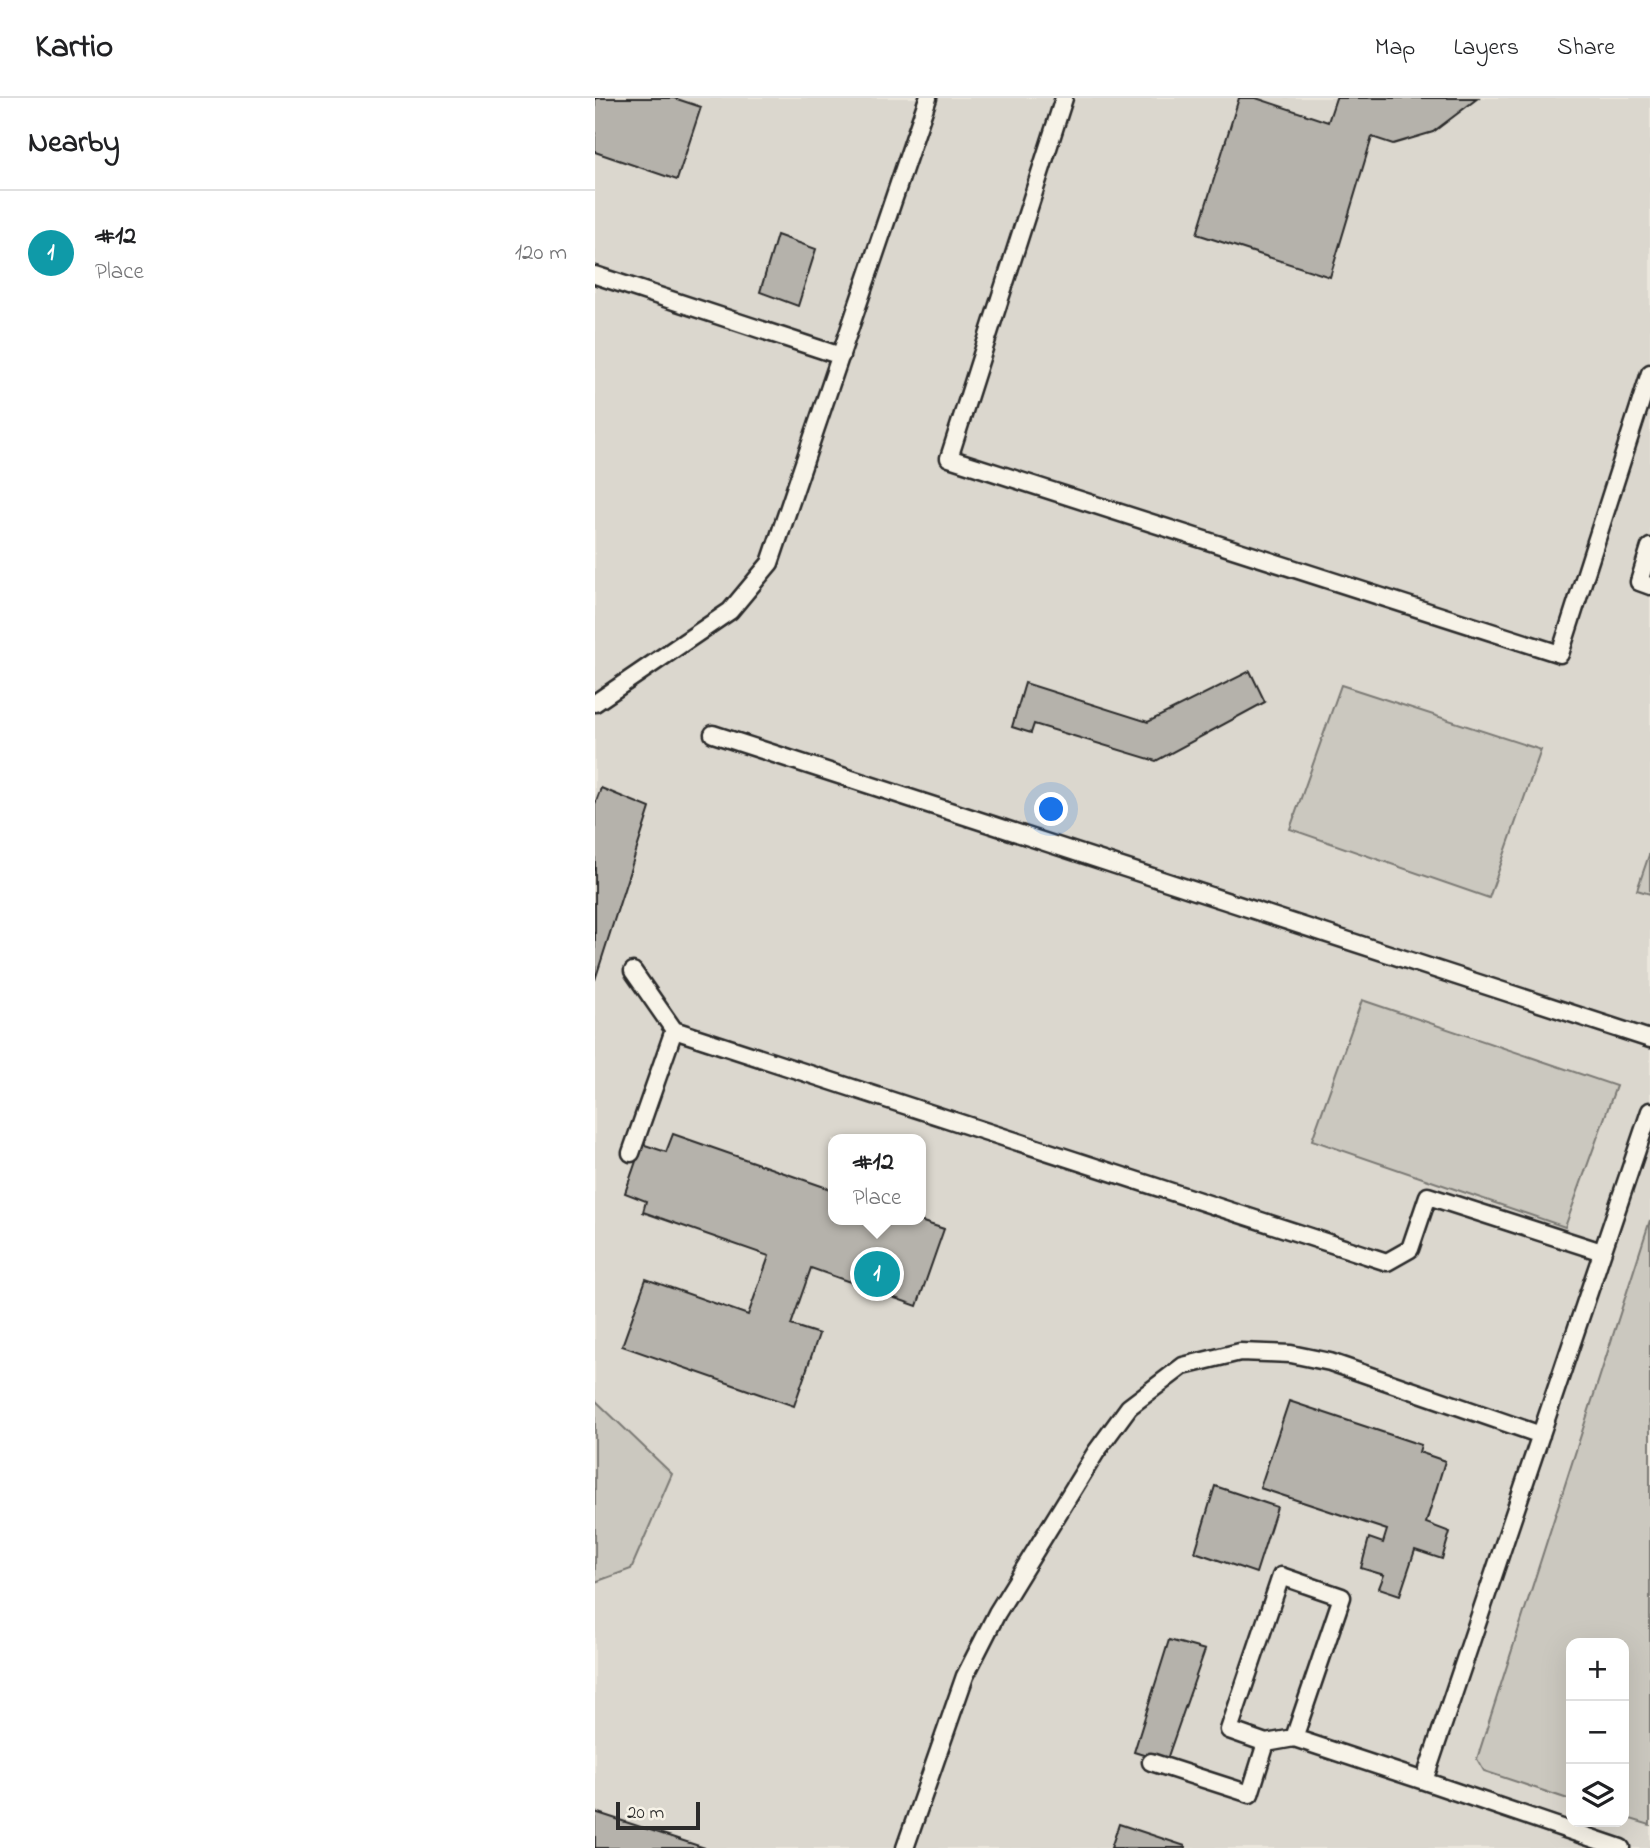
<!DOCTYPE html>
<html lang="en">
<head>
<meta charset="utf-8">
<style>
	body { margin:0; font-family:"Indie Flower",sans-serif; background:#f6f6f6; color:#202124 }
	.controls { position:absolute; right:21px; bottom:21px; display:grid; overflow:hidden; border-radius:14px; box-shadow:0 7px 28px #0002 }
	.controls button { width:63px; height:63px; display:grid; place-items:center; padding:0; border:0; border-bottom:2px solid #e0e0e0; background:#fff; color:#202124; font:35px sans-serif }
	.scale { position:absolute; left:21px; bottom:18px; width:84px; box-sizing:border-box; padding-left:7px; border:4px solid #2b2b2b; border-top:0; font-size:19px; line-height:24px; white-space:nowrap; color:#2b2b2b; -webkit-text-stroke:5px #f7f3e8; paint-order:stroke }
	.you { position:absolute; left:457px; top:712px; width:24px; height:24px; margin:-18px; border:5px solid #fff; border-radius:50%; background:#1a73e8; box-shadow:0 0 0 10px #1a73e833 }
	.badge { display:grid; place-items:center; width:46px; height:46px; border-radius:50%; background:#0f766e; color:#fff; font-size:23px; font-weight:700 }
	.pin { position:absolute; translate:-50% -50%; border:4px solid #fff; box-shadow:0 2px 7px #0006 }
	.popup { position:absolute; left:233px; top:1036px; width:98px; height:91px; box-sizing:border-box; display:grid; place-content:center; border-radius:14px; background:#fff; filter:drop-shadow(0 2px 5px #0005); font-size:23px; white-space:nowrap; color:#757577 }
	.popup b { font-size:26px; color:#202124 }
	.popup::after { content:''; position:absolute; left:50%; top:100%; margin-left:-14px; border:14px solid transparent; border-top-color:#fff }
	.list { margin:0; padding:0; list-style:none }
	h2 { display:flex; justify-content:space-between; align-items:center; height:91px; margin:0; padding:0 28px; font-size:30px }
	h2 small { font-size:23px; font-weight:400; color:#757577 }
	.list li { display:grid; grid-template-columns:46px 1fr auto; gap:21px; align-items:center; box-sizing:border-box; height:126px; padding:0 28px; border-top:2px solid #e0e0e0 }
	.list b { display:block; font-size:26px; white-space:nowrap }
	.list p { margin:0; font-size:23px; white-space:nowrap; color:#757577 }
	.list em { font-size:23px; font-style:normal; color:#757577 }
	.icon { flex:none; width:38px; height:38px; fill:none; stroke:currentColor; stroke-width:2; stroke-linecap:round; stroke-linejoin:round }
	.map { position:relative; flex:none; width:1055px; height:1750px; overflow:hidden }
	header { display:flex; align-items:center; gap:42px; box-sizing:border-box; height:98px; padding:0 35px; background:#fff; border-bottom:2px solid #e0e0e0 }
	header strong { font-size:33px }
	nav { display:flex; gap:38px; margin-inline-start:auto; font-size:24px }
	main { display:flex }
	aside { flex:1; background:#fff }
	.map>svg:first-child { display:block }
	.built { fill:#dbd7ce; fill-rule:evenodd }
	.green { fill:#cbc8bf; stroke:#7b7a75; stroke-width:2 }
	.building { fill:#b5b2ab; stroke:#2b2b2b; stroke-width:2 }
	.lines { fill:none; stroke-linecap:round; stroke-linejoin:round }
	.lane-casing { stroke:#2b2b2b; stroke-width:21 }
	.lane { stroke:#f7f3e8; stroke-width:16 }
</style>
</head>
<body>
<header>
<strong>Kartio</strong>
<nav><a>Map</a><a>Layers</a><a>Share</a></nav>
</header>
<main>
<aside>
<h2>Nearby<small></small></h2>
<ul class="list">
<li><span class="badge" style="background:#0f9aa8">1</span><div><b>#12</b><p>Place</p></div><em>120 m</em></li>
</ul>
</aside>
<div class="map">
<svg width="1055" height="1750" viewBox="0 0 1055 1750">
	<rect width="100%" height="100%" fill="#ebe7dd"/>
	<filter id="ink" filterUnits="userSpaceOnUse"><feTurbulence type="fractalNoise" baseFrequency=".0143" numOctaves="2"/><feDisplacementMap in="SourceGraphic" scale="14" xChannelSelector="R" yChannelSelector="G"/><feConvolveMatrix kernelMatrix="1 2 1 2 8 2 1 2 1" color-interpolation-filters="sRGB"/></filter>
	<g filter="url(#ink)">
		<!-- built -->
		<path class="built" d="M0,0H1055V1750H0V1484L36,1471L77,1376L0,1302ZM238,1041H326V1122H238ZM976,1545H1029V1724H976Z"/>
		<!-- green -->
		<path class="green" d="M746,587L946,652L894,800L695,731Z
			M1055,754V796L1042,792Z
			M767,902L1021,988L970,1129L717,1042Z
			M1055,1122V1727L1029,1719V1545H976V1702L889,1673L882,1661Z
			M0,1302L77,1376L36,1471L0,1484Z"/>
		<!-- building -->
		<path class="building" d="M0,0H79L106,9L82,82L0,54Z
			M644,0H661L733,24L741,0H883L838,34L798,46L777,39L735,179L602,136Z
			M182,137L221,151L203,208L165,194Z
			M655,573L670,604L561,663L439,626L436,635L417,629L430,585L553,624Z
			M6,690L55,710L0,882V706Z
			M78,1036L238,1092V1122H322L349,1131L322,1208L216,1170L196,1227L224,1236L199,1308L27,1248L51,1181L153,1217L174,1158L48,1114L51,1103L30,1095L47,1046L71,1054Z
			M694,1303L826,1347L824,1354L850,1363L831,1425L855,1434L847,1461L820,1452L805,1497L784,1490L789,1477L766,1470L774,1440L788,1445L792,1432L665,1390Z
			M620,1388L682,1409L661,1475L600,1454Z
			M574,1542L610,1552L571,1664L539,1654Z
			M0,1714L110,1750H0Z
			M524,1726L590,1748V1750H516Z"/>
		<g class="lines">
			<defs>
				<path id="lane" d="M469,0L354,360L965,556L1055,275
					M0,177L246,258
					M1055,449L1044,484L1055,488
					M0,605L135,513L175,465L333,0
					M118,636L1055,941
					M38,873L79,932L792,1164L815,1151L833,1098L1007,1154
					M36,1055L79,932
					M699,1640L671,1645L634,1632L686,1478L747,1499L699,1640L829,1683
					M556,1664L655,1696L671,1645
					M310,1750L370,1578L402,1515L501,1354L534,1309L588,1268L645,1254L696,1256L735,1264L946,1337
					M1026,1750L829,1683L1055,1013"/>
			</defs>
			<!-- lane casing -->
			<use href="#lane" class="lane-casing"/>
			<!-- lane -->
			<use href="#lane" class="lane"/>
		</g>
	</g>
</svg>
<div class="controls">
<button>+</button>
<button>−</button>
<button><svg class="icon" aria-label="layers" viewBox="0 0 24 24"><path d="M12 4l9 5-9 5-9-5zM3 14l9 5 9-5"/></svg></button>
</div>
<div class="scale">20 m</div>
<div class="you"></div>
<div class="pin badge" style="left:282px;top:1176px;background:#0f9aa8">1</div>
<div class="popup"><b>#12</b>Place</div>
</div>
</main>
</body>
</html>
